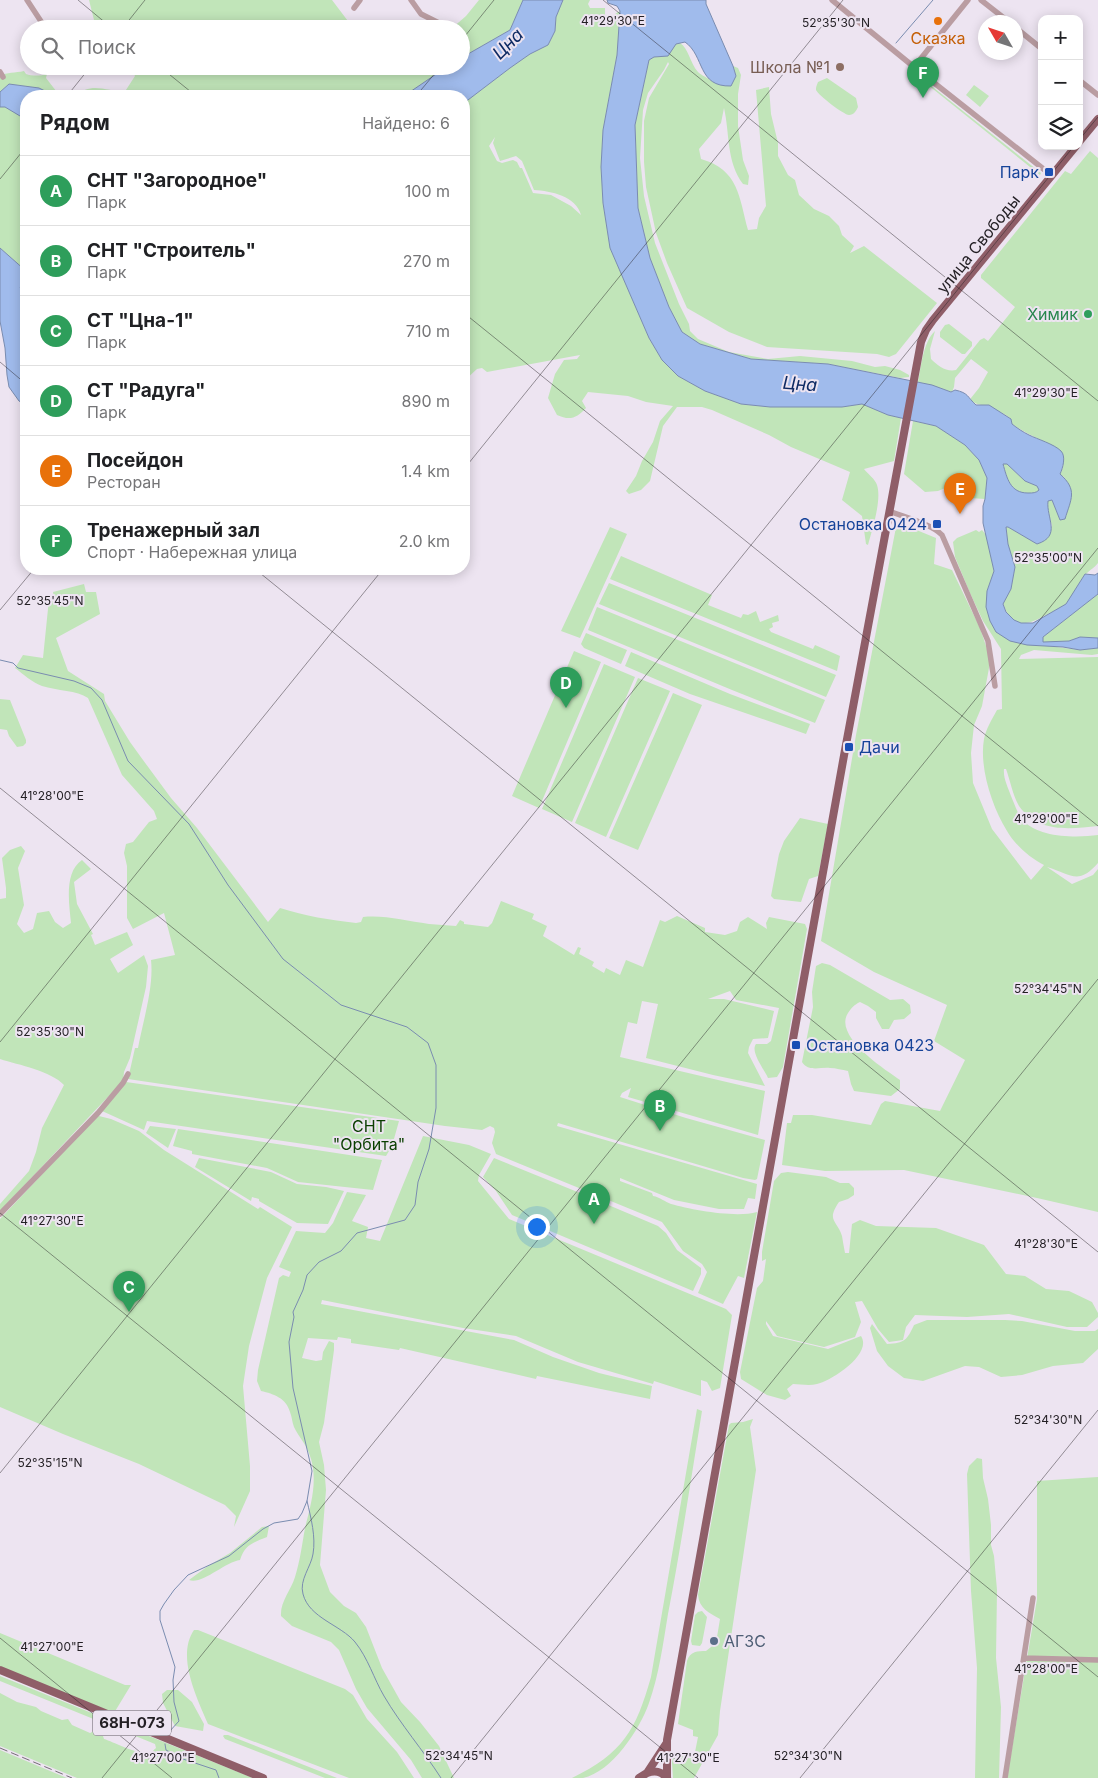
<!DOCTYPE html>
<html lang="ru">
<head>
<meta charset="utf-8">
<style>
	body { margin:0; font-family:Inter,sans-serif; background:#f2f2f2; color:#202124 }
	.controls { position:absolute; right:15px; top:15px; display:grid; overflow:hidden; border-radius:10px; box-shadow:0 2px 12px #0003 }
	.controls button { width:45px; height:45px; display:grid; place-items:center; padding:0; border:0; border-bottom:1px solid #e0e0e0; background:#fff; color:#202124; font:25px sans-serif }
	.compass { position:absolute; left:978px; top:15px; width:45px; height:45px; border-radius:50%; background:#fff; box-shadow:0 2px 12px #0003; rotate:309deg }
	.you { position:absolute; left:536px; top:1226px; width:18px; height:18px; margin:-12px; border:4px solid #fff; border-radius:50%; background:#1a73e8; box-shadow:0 0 0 8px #1a73e833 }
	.badge { display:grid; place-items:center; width:32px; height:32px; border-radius:50%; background:#1a73e8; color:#fff; font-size:16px; font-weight:700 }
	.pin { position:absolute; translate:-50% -41px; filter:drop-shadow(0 1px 2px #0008) }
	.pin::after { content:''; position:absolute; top:26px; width:18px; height:15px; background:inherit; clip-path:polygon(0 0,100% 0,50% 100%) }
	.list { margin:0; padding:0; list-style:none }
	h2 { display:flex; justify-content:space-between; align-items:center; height:65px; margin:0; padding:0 20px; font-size:21px }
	h2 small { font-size:16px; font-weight:400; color:#757577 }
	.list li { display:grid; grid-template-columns:32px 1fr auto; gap:15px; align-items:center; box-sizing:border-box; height:70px; padding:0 20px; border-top:1px solid #e0e0e0 }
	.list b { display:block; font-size:19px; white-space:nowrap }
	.list p { margin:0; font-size:16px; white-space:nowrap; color:#757577 }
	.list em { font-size:16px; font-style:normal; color:#757577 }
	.icon { flex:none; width:28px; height:28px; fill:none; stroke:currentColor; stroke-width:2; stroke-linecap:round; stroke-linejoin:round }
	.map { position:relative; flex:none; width:1098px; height:1778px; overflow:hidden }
	.search { position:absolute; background:#fff; box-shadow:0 2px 12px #0003; left:20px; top:20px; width:450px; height:55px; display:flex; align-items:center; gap:12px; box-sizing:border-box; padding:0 18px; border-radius:28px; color:#757577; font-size:19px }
	.panel { position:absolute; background:#fff; box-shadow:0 2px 12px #0003; left:20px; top:90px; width:450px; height:485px; border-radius:20px }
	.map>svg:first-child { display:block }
	.green { fill:#c1e5b9; fill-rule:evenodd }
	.water { fill:#a0bbec; stroke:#7a8cb0; fill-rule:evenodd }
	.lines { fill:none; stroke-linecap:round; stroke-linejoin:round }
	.stream { stroke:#7a8cb0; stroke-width:1 }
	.minor { stroke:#ba9da2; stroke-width:5.5 }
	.major { stroke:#8f5e68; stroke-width:8 }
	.rail { stroke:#746e76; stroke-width:1; stroke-dasharray:8 4; stroke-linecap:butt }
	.ticks { fill:none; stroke:#231f24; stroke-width:1; stroke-opacity:0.45 }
	.food-dot { fill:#e8710a; stroke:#ede4f1; stroke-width:2 }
	.education-dot { fill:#8d6e63; stroke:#ede4f1; stroke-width:2 }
	.transit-dot { fill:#1a4fb4; stroke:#ede4f1; stroke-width:2 }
	.leisure-dot { fill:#2e9e5b; stroke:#ede4f1; stroke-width:2 }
	.service-dot { fill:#5c6f8a; stroke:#ede4f1; stroke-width:2 }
	.labels { text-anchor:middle; stroke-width:4; stroke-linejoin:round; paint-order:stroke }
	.shield { fill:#ede4f1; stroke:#605a62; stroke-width:1 }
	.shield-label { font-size:15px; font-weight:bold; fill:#231f24 }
	.food-label { font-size:16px; fill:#c56008; stroke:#ede4f1 }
	.education-label { font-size:16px; fill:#785e54; stroke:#ede4f1; text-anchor:end }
	.transit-label { font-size:16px; fill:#164399; stroke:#ede4f1; text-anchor:end }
	.street-label { font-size:16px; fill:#231f24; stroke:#ede4f1 }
	.leisure-label { font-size:16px; fill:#27864d; stroke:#ede4f1; text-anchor:end }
	.park-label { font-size:16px; fill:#0a3f00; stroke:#ede4f1 }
	.service-label { font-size:16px; fill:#4e5e75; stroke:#ede4f1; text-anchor:start }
	.water-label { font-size:18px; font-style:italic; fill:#0f2b64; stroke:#ede4f1 }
	.ticks-label { font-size:12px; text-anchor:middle; fill:#231f24; stroke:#ede4f1; stroke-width:4; stroke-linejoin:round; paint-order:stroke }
</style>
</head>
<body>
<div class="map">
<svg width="1098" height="1778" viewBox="0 0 1098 1778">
	<rect width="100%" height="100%" fill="#ede4f1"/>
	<!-- green -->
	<path class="green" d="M89,0H332L354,29H105L95,24Z
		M479,0H523L510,30L461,58V29H451L466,16Z
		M563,0H590L588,4L590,8H605V15L610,17L620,11L617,55L603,130L601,167L603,203L610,247L649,338L662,360L678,376L705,391L741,404L770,407H842L862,404L888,415L901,418L894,461L864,469C868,474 875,479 877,485C882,500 872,530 868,545L866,544L862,516L842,500L850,472L791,447L769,435L712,410L702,407H677L663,426L650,481L641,490L629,494L626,491L636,476L642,461L653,442L660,421L673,406L646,402L628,396L588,392L582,401L586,408C577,418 570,421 557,415L548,398L555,374L564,360L577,359L580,355L487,372L482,368L477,369L464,381V103L510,68L530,54L548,45L555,31L556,17ZM495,137L493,143L500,161L516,156L522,161L534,190C551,191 576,196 581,215L571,206L551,195L533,193L522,168H520L517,162L513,160L502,163L497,161L489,146Z
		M680,43C689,49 690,63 698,72C701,75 708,78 712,81L736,76L733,66L738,68L741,75L738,94V126L743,160L749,176L748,185L743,184C726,161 730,134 724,108L721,123L699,149L701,159C739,170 739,197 748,230L757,229L759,218L766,206L756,90L769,87L771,114L778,143V156L788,175L795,180L799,195L814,209L829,216L839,226L842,235L854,246L850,253L864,246L937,303L896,354L889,357L877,354L767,347L729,332L687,308L667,263L656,233L646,187L644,162V121L649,98L669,64L668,62L664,70L648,93L643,110L640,158L644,196L655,243L679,304L689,324L690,331L698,339L729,352L768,359L800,356L852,361L875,367L885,366L900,370L909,375V377L900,378L828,364L751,359L700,344L682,332L669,307L650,258L638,208L635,125L649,60L654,57H660L676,44Z
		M130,66H448L404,96H77C88,82 108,90 124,93L135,76Z
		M24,71L26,74C32,76 40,76 47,74L46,78L60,96H42L45,91L39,88L9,84L0,92V76C7,72 15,73 24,71Z
		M827,78L856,98L858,107C856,111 854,115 849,115C844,115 818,95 816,90C816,86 817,85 818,82Z
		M929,84L1041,173L1040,175L928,85Z
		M974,85L989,96L980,107L966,95Z
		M0,107H5L26,118V271L0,248Z
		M1090,151L1098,158V563C1093,569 1092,568 1087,573C1078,580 1075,597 1065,605C1061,608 1054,611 1048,614C1028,625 1012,631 1003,603L1011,589L1015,567L1008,544L1006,527H1008L1037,544L1052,526L1047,506L1048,501L1052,500L1060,520L1065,519L1068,509L1065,478L1060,474L1063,467V456C1048,441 1029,436 1012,424L1011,419C1004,413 994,409 986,406C979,404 976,405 971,400V398L979,388L988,372L971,359L955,378L954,387L952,392L918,382C921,367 923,342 935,331L930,349L931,359C938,366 946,372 956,370L980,340L984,338L988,341L1015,307L981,278V275L1065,171L1071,174Z
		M949,324L972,342V346L965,354H962L940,337V332L945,325Z
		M913,421L936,426L965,445L979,460L987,478L985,499L970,498L950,486L938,491L925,492L904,474Z
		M1003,464H1007L1025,481L1037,486L1040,490C1036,493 1033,493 1028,493C1010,493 1007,478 1003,464Z
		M897,522L936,538L934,564L952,570L980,628L989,655V668L982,706L974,725L971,753L973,783L992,829L1031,880L1044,865C1030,858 1015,845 1007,831C992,807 979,767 984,739C986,729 992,719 997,710L1002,709L1001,649L983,621L970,593L955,557L953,542L957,538L976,530L979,532L982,530L987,536L994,571L987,591L1010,641L1080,650L1098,648V654L1092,655L1034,650L1021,655L1019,659L1098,657V826C1069,829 1038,833 1019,806C1013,796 1010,780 1006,769H1004C1003,778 1008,787 1011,796C1014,803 1018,815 1023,820C1038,838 1077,838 1098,835V863C1078,886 1071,874 1047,867L1072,884L1093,875L1098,869V1212L1037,1198L904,1170L825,1171L782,1165L787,1123H791L793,1115H812L871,1125L881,1104L885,1101L940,1111L965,1060L934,1041L947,1005L874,972L821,941L856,735Z
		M610,527L627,534L580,638L561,631Z
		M621,556L712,595L708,605L741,618L743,614L748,615L756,611L760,622L778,615L779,621L772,623L773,627L769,629L771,632L813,649L815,645L840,656L837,671L610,579Z
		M609,583L836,675L826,697L599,604Z
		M84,584L86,592H96L100,614L56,638L68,671L104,694L105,701L130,742L143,760L171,798L197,828L268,922L280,908C305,916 330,920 356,923L361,922L363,917C386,915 406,921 429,924C438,925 447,925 456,926L460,920L464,922V924L488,927L492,923L501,901L534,914L532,919L547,926L543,936L574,955L578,947L581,948L579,954L594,962L592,966L604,973L606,968L620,975L626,960L643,967L660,920L665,922L677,916L705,928V932L725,935L737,931L740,922L748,917L767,929L766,923L769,917L805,924L807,929L783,1067L777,1077L768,1078C764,1069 750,1052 756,1044H767L771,1041L779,1008L736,1000L730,991L708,999H724L774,1011L768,1038L753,1039L749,1047L748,1053L765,1086L713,1075L646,1058L658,1004L642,1001L637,1024L628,1022L620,1057L765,1091L758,1135L628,1097L631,1088L622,1093L620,1097L686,1118L765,1140L757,1179L755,1180L743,1178L558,1123L557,1126L757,1184L755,1199L748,1198L744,1209H719L674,1200L620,1178V1181L652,1193L653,1196C660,1197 665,1202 671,1204C692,1210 736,1218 757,1212L744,1278L738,1276L723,1304L698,1293L707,1272L702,1264L683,1251L662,1222L496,1154L492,1143L495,1132L494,1128L490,1126L482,1130L445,1126L128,1079L135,1048H138C143,1021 154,987 151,960L175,955L164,913L133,929L127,918V866L124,853L126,844L133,842L149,822L157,819L154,811L122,775L88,698C77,690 57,691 42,686C33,683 23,674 15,668L23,655L43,658L49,599L54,598L53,592Z
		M1098,594V638L1080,637L1069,641L1043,643V637Z
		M597,607L825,700L815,723L732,690L588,630Z
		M586,633L627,650L621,664L584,648L581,644Z
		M574,651L601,662L539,808L512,796Z
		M631,652L730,694L810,724L806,734L690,694L625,666Z
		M604,664L635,677L572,822L542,809Z
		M638,678L670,691L606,837L575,823Z
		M673,693L702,705L638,850L609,838Z
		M0,699L10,700L26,740V743L23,746L17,747L9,736L7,730L0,729Z
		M800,818L828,824L818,876L809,879L801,902L774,899L771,896L779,854L784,841Z
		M21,846L25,851L18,868L24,905L17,924L24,933L33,929L37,913L49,911L55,922L63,928L71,923C69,903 64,872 82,860L91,869L74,882L77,904L93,934L91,935L95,945L127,932L133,945L110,959L118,973L144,955L148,966L146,987L130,1058L124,1072L123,1081L0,1211V1204L29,1171L36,1152L42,1128L64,1085C51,1071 19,1065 0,1059V899L6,898V888L2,858L10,850Z
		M822,963L830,965L890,1000L903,999L910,1005L911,1013L904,1019L894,1020L889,1029H882L876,1018V1012L868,1006L860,1002C854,1005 852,1007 848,1013C833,1036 884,1069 900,1080V1089L891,1096L854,1091L851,1084L848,1071C842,1070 836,1068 830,1068C820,1067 808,1072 802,1062L813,1007L812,992L816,966Z
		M126,1082L399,1121L392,1146L386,1156L147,1121L144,1130L102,1111Z
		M99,1116L111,1119L139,1131L164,1150L258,1209L260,1207L292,1227L267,1278L249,1346L243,1386L250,1466V1491L234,1527L236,1516L225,1505L139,1464L63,1434L0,1407V1219L94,1119Z
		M150,1126L176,1129L168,1148L146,1133Z
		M178,1129L382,1160L373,1190L298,1182L267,1168L192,1154V1151L173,1146Z
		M423,1136L469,1145L491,1154L479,1175L478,1181L509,1219L726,1309L732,1315L720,1388L712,1391L707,1382L701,1380V1396L654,1381L653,1384L578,1362L516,1336L463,1328L322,1300L321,1304L514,1340L553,1357L599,1373L652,1386L650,1399L537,1376L536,1379L400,1348L399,1350L351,1343V1339L338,1337L337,1340L308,1338L302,1358L316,1361L322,1360L323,1352L329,1341L334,1343V1350L324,1423L319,1442L324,1465L326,1490L320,1565L330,1592L344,1606L356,1613L366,1627L382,1668L401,1702L420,1722L439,1746L454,1778H422L411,1760L367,1708L356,1689L339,1650L331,1642L292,1626L281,1616C280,1602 291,1590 295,1577C300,1561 302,1545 305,1528C311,1504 319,1478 309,1453C306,1444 298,1436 294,1427C292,1422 292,1417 290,1412C286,1398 274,1394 261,1391L257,1381L258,1370L279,1278L283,1275L289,1277L291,1272L279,1267L296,1231L325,1233L333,1223L347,1192L366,1195L352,1221L368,1227L366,1238L380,1241Z
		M199,1158L271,1172L297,1184L326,1187L344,1191L328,1224L297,1223L259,1201V1199L252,1197L251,1201L195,1167Z
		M494,1158L580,1193L658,1226L666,1233L677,1250L701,1268V1274L693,1291L512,1215L496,1191L483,1177Z
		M788,1172L826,1177L840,1183H849L854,1188V1195L848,1199L839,1202C826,1221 837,1220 842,1236C843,1242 844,1248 845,1253H849L852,1224L860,1220L876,1226L936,1228L984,1245L1006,1274L1025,1276L1046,1289L1069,1291L1092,1302L1098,1313V1317L1087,1327H1067L1009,1314L967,1317L915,1315L906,1327L903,1340L889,1342L878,1329L862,1301L855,1302L861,1322L855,1337L824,1347L777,1336L766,1321V1324L773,1336L828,1349L861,1336C873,1354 831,1381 817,1384C809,1386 800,1384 793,1384L787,1389L791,1396L785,1400L767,1395L741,1379L740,1372L757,1288L763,1281L766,1259L762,1261V1252L774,1181L781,1173Z
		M927,1320H1005L1022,1321L1075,1331H1095L1098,1329V1349L1083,1363L1053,1366L1022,1375L1001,1377L979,1367L965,1366L923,1381L904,1378L888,1366L877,1351L870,1328L872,1324L887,1344C905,1343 907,1340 914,1325Z
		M697,1409L702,1411C691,1479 681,1547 668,1614C663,1644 659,1675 649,1703C640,1729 612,1772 583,1778C580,1778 575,1778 572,1778C623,1753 636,1730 651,1677Z
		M753,1419L750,1427L756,1470L720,1711L718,1735L694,1778H673L672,1763L674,1752H678V1755L694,1757L698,1737L693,1736V1730L678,1724L687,1661C690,1651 698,1651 706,1651L716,1643L720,1619C709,1613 699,1608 698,1595L729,1425L731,1423L743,1422Z
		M977,1458L982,1459L983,1478L988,1499L991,1525V1545L994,1556L997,1590L996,1658L1001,1707L999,1778H975L977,1668L971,1591L967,1474L969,1466Z
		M1098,1477V1778H1007L1037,1599V1481Z
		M269,1526L267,1537C252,1543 245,1545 240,1560C225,1562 202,1585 189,1580L208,1566L230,1553L262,1527Z
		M702,1611L707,1617L702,1643L700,1646L692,1645L691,1641L695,1615L698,1612Z
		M194,1630H198L345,1689L353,1695L367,1719L397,1752L414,1778H349L208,1724C197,1698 176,1656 194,1630Z
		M0,1633L125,1685H131L114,1713L0,1668Z
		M0,1676L253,1778H77L0,1746V1693L17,1702L36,1707L41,1711L62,1720L68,1719L72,1725L90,1733L96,1730L102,1733L104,1739C114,1742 140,1756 150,1753C153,1752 153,1750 156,1748L155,1744L0,1681Z
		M167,1690H178L192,1702L204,1724L203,1731L175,1726L163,1703L162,1694Z
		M224,1735H228L337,1778H325L225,1739L223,1736Z
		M0,1750L67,1778H0Z"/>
	<!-- water -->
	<path class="water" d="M523,0H563L556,17L555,31L548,45L530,54L510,68L464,103V96H404L448,66H461V58L510,30Z
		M607,0H706V4L733,66L736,76L731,86C697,87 705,56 685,42L676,44L668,56L654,57L649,60L635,125L638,208L650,258L669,307L682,332L700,344L751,359L828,364L932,385L951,392L955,390C969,393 967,397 976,405H989L1011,419L1012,424C1017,428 1023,432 1029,435C1037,439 1054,444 1061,451C1066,456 1063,468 1060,474C1078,490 1071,499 1065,519L1060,520L1052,500L1048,501C1046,518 1062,536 1037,544L1008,527H1006L1008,544L1015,567L1011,589L1003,604L1006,612L1014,620L1021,623H1033L1066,604L1085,574L1095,575L1098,573V594L1043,637V642L1069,641L1080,637L1098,638V648L1080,650L1063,647L1027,645L1010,641L996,632L990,621L986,607L987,591L994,571L983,523V506L985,499L987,478L979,460L965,445L936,426L888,415L862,404L842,407H770L741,404L705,391L678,376L662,360L649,338L610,248L603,203L601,167L603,130L617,55L620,11L617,6L608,3ZM1003,464H1007L1025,481L1037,486L1039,490C1036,493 1033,493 1028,493C1010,493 1007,478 1003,464Z
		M9,84L39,88L45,91L42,96H26L25,119L5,107H0V92Z
		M0,248L26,271V291L20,287L26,297V405L19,401L9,387L7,375L5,348L0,321Z"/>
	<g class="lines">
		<!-- stream -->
		<path class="stream" d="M896,43L933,0
			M0,660L13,663L18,668L74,681L91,688L102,700L128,761L189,824L228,885L283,959L341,1005L407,1027L428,1043L436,1065V1108L429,1149L418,1182L415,1205L405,1220L357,1233L341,1251L319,1262L307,1275L303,1290L293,1312L294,1317L289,1342L293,1388L312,1471L307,1501L302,1513L298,1519L274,1523L263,1529L229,1556L188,1575L174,1590L164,1604L160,1611V1620L175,1667L173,1680L174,1702L179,1721L169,1732
			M307,1501C311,1518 316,1537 313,1554C311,1567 299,1580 303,1594C309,1618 341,1625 355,1642C368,1658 374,1679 384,1696C401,1725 423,1750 441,1778
			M165,1744L166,1750L183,1759L216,1770L219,1778"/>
		<!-- minor -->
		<path class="minor" d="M27,0L46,29
			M411,0L421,14L447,27
			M832,0L914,67L1046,171
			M981,0L1009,22
			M354,8L360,0
			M1016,28L1042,49
			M914,67L968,0
			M0,72L3,77
			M1079,80L1098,95
			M889,511C904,517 932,524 942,535L988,641L995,686
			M0,1214L98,1113L123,1083L128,1074
			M1024,1658L1098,1660
			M1005,1778L1033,1598"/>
		<!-- major -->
		<path class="major" d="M1079,142L1098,119
			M0,1670L263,1778
			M647,1773C655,1770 661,1771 667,1778
			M639,1778L647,1773L666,1744
			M667,1778V1740L845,750L921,342L926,330L933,320L1076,146"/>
		<!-- rail -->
		<path class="rail" d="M0,1748L72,1778"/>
	</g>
	<!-- ticks -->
	<path class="ticks" d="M78,0L113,29M603,0L1098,401M122,29L145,0M461,41L494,0M159,66L196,96M67,96L91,66M416,96L441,66M1079,140L1098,117M0,179L26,147M464,313L1098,826M0,362L26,384M464,469L843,0M255,569L1098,1252M0,610L34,569M0,788L1098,1677M0,1042L383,569M0,1213L698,1778M0,1473L1074,146M0,1638L172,1778M102,1778L1098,548M451,1778L1098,979M800,1778L1098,1410"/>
	<!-- markers -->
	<circle class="food-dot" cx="938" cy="21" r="5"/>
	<circle class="education-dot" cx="840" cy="67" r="5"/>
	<g class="transit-dot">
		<rect x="1044" y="167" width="10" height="10" rx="2.5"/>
		<rect x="932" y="519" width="10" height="10" rx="2.5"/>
		<rect x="844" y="742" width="10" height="10" rx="2.5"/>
		<rect x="791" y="1040" width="10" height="10" rx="2.5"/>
	</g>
	<circle class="leisure-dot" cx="1088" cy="314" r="5"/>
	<circle class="service-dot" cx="714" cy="1641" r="5"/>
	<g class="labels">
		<!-- shield labels -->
		<rect class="shield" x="93" y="1710.5" width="78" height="25" rx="4"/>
		<g class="shield-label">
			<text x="132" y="1728">68Н-073</text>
		</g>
		<!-- food labels -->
		<g class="food-label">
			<text x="938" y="44">Сказка</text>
		</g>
		<!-- education labels -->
		<g class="education-label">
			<text x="830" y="73">Школа №1</text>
		</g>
		<!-- transit labels -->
		<g class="transit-label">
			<text x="1039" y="178">Парк</text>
			<text x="927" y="530">Остановка 0424</text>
			<text x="859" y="753" text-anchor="start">Дачи</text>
			<text x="806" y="1051" text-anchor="start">Остановка 0423</text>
		</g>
		<!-- street labels -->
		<g class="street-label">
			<text transform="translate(978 244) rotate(-51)" y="6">улица Свободы</text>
		</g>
		<!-- leisure labels -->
		<g class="leisure-label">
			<text x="1078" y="320">Химик</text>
		</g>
		<!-- park labels -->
		<g class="park-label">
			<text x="369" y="1132">CНТ<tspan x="369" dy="18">"Орбита"</tspan></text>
		</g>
		<!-- service labels -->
		<g class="service-label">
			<text x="724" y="1647">АГЗС</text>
		</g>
		<!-- water labels -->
		<g class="water-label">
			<text transform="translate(508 44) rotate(-45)" y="6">Цна</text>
			<text transform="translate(800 384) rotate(4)" y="6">Цна</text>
		</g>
	</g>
	<g class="ticks-label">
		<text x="613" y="25">41°29'30"E</text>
		<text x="836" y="27">52°35'30"N</text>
		<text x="1046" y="397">41°29'30"E</text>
		<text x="1048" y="562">52°35'00"N</text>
		<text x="50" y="605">52°35'45"N</text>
		<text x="52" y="800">41°28'00"E</text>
		<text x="1046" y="823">41°29'00"E</text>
		<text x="1048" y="993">52°34'45"N</text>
		<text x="50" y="1036">52°35'30"N</text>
		<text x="52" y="1225">41°27'30"E</text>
		<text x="1046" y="1248">41°28'30"E</text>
		<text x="1048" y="1424">52°34'30"N</text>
		<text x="50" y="1467">52°35'15"N</text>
		<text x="52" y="1651">41°27'00"E</text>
		<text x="1046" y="1673">41°28'00"E</text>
		<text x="459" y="1760">52°34'45"N</text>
		<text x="808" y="1760">52°34'30"N</text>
		<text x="163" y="1762">41°27'00"E</text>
		<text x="688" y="1762">41°27'30"E</text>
	</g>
</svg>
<div class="controls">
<button>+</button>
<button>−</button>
<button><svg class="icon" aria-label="layers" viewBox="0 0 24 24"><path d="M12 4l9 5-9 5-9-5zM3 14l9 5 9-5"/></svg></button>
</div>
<svg class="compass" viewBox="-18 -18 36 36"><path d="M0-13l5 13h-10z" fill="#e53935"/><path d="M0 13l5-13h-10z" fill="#757577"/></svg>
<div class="you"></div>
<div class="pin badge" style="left:594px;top:1224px;background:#2e9e5b">A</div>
<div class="pin badge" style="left:660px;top:1131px;background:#2e9e5b">B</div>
<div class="pin badge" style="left:129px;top:1312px;background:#2e9e5b">C</div>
<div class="pin badge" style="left:566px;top:708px;background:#2e9e5b">D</div>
<div class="pin badge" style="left:960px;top:514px;background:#e8710a">E</div>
<div class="pin badge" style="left:923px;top:98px;background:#2e9e5b">F</div>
<div class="search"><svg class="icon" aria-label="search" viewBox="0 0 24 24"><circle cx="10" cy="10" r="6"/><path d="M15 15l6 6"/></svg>Поиск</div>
<section class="panel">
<h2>Рядом<small>Найдено: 6</small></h2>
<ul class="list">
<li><span class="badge" style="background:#2e9e5b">A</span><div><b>СНТ &quot;Загородное&quot;</b><p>Парк</p></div><em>100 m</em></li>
<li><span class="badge" style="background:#2e9e5b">B</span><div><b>CНТ &quot;Строитель&quot;</b><p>Парк</p></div><em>270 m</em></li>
<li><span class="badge" style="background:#2e9e5b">C</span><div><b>СТ &quot;Цна-1&quot;</b><p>Парк</p></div><em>710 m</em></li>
<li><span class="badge" style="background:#2e9e5b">D</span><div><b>СТ &quot;Радуга&quot;</b><p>Парк</p></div><em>890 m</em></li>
<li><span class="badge" style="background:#e8710a">E</span><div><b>Посейдон</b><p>Ресторан</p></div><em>1.4 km</em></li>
<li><span class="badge" style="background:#2e9e5b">F</span><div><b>Тренажерный зал</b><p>Спорт · Набережная улица</p></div><em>2.0 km</em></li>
</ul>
</section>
</div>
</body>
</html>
